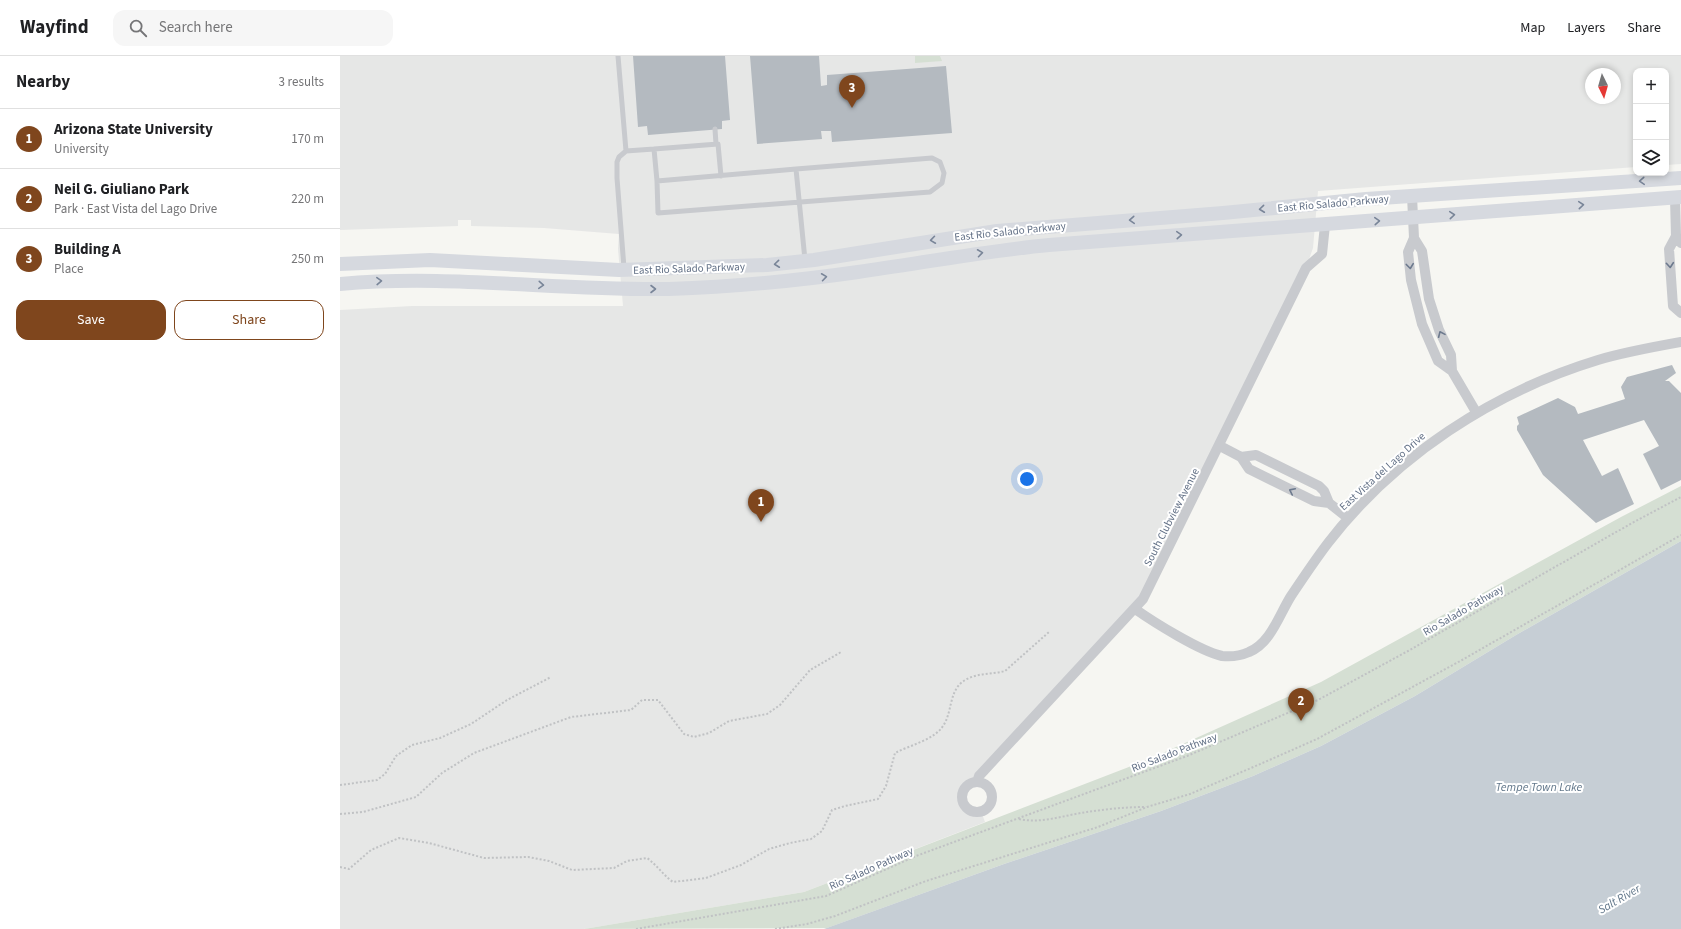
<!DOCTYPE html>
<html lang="en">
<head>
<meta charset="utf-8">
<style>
	body { margin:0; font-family:"Source Sans 3",sans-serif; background:#f6f6f6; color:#202124 }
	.controls { position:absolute; right:12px; top:12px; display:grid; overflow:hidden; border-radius:8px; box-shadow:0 2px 6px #0003 }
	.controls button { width:36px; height:36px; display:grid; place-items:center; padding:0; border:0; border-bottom:1px solid #e0e0e0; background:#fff; color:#202124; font:20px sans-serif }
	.compass { position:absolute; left:1245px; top:12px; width:36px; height:36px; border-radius:50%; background:#fff; box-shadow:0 2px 6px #0003; rotate:175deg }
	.you { position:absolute; left:687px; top:423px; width:14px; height:14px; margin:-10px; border:3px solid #fff; border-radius:50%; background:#1a73e8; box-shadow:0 0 0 6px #1a73e833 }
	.badge { display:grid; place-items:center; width:26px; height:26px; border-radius:50%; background:#7f461d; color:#fff; font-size:13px; font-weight:700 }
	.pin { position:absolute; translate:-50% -33px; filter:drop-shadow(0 1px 2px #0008) }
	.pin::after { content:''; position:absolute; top:21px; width:14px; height:12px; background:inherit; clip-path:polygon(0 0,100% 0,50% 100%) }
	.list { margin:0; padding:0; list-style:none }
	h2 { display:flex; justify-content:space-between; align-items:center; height:52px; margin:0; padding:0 16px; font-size:17px }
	h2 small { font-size:13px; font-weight:400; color:#757577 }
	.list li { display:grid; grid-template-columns:26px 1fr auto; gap:12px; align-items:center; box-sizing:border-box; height:60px; padding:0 16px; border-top:1px solid #e0e0e0 }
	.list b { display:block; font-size:15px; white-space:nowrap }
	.list p { margin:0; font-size:13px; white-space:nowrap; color:#757577 }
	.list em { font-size:13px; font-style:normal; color:#757577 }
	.actions { display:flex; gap:8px; padding:12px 16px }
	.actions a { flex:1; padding:9px 0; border:1px solid #7f461d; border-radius:12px; text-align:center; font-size:14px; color:#7f461d }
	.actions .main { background:#7f461d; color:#fff }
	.icon { flex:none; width:22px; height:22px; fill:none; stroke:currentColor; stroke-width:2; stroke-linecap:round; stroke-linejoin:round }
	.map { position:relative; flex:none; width:1341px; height:873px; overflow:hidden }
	header { display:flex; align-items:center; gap:24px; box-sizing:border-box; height:56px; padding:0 20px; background:#fff; border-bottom:1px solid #e0e0e0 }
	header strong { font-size:19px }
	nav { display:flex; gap:22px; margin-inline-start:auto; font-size:14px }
	.search { width:280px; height:36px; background:#f6f6f6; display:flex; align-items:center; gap:10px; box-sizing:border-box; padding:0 14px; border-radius:12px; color:#757577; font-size:15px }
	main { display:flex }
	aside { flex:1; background:#fff }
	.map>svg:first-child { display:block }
	.built { fill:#e6e7e6; fill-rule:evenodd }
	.green { fill:#d5dfd3 }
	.water { fill:#c6ced5 }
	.building { fill:#b4bac0 }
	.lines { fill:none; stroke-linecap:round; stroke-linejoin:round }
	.path { stroke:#c0c2c4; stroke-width:2; stroke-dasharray:2 2; stroke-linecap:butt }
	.lane { stroke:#c8cace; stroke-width:5 }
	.street { stroke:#c8cace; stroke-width:10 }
	.secondary { stroke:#d6d9df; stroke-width:14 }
	.oneway { stroke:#798598 }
	.oneway2 { stroke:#6c798d }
	.labels { text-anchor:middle; stroke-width:4; stroke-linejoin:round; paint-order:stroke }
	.street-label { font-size:11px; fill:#627086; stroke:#fff }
	.water-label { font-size:12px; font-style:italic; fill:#63788b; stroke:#fff }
</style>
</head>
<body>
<header>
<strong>Wayfind</strong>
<div class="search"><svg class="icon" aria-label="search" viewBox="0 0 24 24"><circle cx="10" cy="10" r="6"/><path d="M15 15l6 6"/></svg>Search here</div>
<nav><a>Map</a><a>Layers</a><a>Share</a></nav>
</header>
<main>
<aside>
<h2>Nearby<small>3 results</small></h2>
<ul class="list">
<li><span class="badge">1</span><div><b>Arizona State University</b><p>University</p></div><em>170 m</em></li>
<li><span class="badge">2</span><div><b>Neil G. Giuliano Park</b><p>Park · East Vista del Lago Drive</p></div><em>220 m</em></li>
<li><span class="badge">3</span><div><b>Building A</b><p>Place</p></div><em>250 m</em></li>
</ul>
<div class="actions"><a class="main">Save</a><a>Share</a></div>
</aside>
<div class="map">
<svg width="1341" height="873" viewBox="0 0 1341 873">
	<rect width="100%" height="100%" fill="#f6f6f2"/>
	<!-- built -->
	<path class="built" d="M0,0H1341V108L1326,109V15H1296V111L978,135L973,192L966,212L803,543L632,727L624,733L622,743L624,748L631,755H641L645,766L464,836L244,873H0V254L72,250H283L278,193L279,178L204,172L131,170V164H118V170L0,174ZM1251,18H1275V42H1251Z"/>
	<!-- green -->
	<path class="green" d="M575,0H600L602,5L575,7Z
		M1341,430V485L1176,579L1075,640L981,690L913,720L821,755L664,808L487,872L244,873L464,836L807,704L981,626L1281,461Z"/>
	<!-- water -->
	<path class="water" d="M1341,485V873H484L664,808L821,755L913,720L981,690L1075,640L1176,579Z"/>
	<!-- building -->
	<path class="building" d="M293,0H385L390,64L382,65V73L308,79L307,70L298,71Z
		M410,0H479L481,30L487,29V19L606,10L612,77L492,86L491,75H481L482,83L417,88Z
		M1332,309L1336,317L1325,325H1329L1341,337V424L1321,434L1303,398L1319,390L1304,364L1243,384L1262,420L1278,412L1294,448L1256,467L1203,419L1177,374V370L1179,368L1177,361L1218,342L1235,351L1238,358L1285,343L1281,331L1287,321Z"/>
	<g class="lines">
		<!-- path -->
		<path class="path" d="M0,729L37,724L45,718L56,700L72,689L100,682L131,668L167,644L211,621
			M0,758L23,756L76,741L102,717L134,697L231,661L291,654L302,644H318L344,678L354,681L369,677L389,665L427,658L440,649L470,614L501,596
			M679,763C701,768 725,759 747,756C766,753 786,751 806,751
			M0,811L9,813L31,794L59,782L89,787L144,802L188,801L209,805L232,814L274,812L287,805L307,802C317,809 323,819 333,826L366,822L401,809L429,793L450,787L471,783L482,775L492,754L505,750L538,743L546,730L555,697C570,689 594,684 603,670C612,657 609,638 621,627C634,616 651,619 665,615L709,576
			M296,873L486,840L576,800L847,700L978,644L1068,595L1292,467L1341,441
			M435,873L467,868L495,860L586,825L758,771L807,751L850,738L918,709L977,683L1122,604L1341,479"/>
		<!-- lane -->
		<path class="lane" d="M278,0L286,95L314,93L317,125L456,113L465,204
			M375,73L376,88
			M314,93L378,88L381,120
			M317,125L318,157L590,136L602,127L604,117L600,106L592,102L456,113
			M284,212L277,122V106L279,101L286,95"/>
		<!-- street -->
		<path class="street" d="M1072,140L1074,182
			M1335,142L1336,180
			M1341,187L1336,180L1329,193L1333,250L1341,257
			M1112,315L1098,305L1082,268L1071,224L1068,196L1074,182L1082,195L1089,243L1099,274L1111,299L1112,315L1136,356
			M880,390L901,401
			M989,447L984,435L979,430L916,399L901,401L909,413L974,445L989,447L1008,462
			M795,553C815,567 860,595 882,600C891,601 900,600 909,596C931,587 939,559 951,540C963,522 975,504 988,487C1055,400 1153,336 1258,304C1285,296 1313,291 1341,286
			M637,726L639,720L803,543L966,212L982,198L985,169
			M622 741a15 15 0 1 1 30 0a15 15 0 1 1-30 0Z"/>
		<!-- secondary -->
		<path class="secondary" d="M0,208L90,204L279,214L427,209L474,204L657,175L883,157L1026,143L1341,122
			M0,228C110,218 219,235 329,233C392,231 455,225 518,216C582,207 645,195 709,189L1341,141"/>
	</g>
	<!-- one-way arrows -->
	<defs><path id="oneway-chevron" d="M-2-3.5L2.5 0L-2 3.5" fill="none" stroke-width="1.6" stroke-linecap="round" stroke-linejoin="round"/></defs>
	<g class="oneway">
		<use href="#oneway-chevron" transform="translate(1302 125) rotate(176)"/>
		<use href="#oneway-chevron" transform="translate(1241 149) rotate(-5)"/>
		<use href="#oneway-chevron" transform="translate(922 153) rotate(174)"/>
		<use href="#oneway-chevron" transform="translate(1112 159) rotate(-5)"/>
		<use href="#oneway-chevron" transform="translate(792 164) rotate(176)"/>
		<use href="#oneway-chevron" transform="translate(1037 165) rotate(-4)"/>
		<use href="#oneway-chevron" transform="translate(839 179) rotate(-4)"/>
		<use href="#oneway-chevron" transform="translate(593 184) rotate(172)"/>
		<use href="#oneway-chevron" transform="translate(640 197) rotate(-8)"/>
		<use href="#oneway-chevron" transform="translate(437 208) rotate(174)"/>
		<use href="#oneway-chevron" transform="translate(484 221) rotate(-8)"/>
		<use href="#oneway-chevron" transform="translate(39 225) rotate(-2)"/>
		<use href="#oneway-chevron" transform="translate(201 229) rotate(4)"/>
		<use href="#oneway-chevron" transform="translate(313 233)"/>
	</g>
	<g class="oneway2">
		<use href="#oneway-chevron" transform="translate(1330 209) rotate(85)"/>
		<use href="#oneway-chevron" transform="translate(1070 210) rotate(83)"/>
		<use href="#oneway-chevron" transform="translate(1101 278) rotate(-114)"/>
		<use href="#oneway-chevron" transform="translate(952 435) rotate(-154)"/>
	</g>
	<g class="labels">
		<!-- street labels -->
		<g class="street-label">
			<text transform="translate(993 147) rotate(-5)" y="4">East Rio Salado Parkway</text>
			<text transform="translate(670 175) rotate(-6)" y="4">East Rio Salado Parkway</text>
			<text transform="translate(349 212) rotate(-2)" y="4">East Rio Salado Parkway</text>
			<text transform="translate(1042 415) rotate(-42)" y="4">East Vista del Lago Drive</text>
			<text transform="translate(831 461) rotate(-63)" y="4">South Clubview Avenue</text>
			<text transform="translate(1123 554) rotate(-30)" y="4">Rio Salado Pathway</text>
			<text transform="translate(834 696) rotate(-21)" y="4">Rio Salado Pathway</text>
			<text transform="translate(531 812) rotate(-24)" y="4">Rio Salado Pathway</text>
		</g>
		<!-- water labels -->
		<g class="water-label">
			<text x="1199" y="735">Tempe Town Lake</text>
			<text transform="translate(1279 843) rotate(-30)" y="4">Salt River</text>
		</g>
	</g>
</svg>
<div class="controls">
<button>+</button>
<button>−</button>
<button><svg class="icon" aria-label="layers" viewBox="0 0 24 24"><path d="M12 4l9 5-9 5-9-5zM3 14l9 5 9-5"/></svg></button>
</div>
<svg class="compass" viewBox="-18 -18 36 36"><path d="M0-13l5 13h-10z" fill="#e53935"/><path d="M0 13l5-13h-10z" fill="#757577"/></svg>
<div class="you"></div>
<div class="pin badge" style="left:421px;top:466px">1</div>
<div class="pin badge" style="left:961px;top:665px">2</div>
<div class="pin badge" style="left:512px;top:52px">3</div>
</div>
</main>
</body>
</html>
